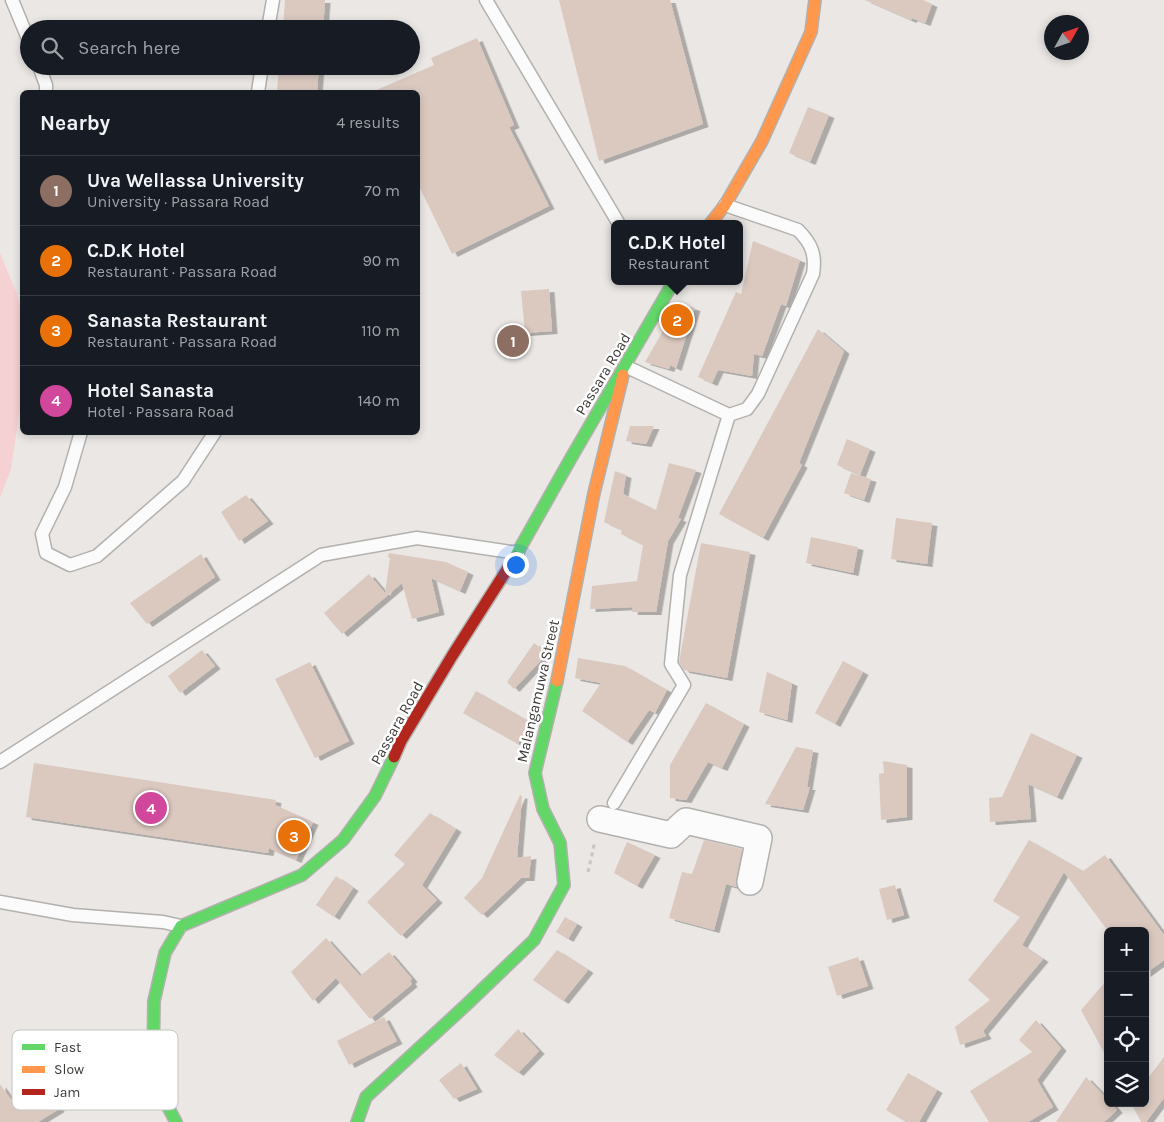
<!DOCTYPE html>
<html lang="en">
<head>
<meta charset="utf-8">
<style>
	body { margin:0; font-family:Karla,sans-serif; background:#20242c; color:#f1f3f6 }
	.controls { position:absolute; right:15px; bottom:15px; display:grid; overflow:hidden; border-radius:8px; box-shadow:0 2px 8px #0003 }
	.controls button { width:45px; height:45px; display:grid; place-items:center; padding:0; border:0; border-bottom:1px solid #363941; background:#171b24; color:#f1f3f6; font:25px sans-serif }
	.compass { position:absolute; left:1044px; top:15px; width:45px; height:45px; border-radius:50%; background:#171b24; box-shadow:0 2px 8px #0003; rotate:50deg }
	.you { position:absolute; left:515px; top:564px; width:18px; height:18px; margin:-12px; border:4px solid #fff; border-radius:50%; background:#1a73e8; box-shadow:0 0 0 8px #1a73e833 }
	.badge { display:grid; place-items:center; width:32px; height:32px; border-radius:50%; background:#d93025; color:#fff; font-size:16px; font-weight:700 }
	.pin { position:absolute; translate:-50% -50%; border:2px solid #fff; box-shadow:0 1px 5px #0006 }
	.popup { position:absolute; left:611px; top:220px; width:132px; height:65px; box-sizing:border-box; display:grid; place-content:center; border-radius:8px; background:#171b24; filter:drop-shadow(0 1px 4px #0005); font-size:16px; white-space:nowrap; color:#9ea1a6 }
	.popup b { font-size:19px; color:#f1f3f6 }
	.popup::after { content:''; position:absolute; left:50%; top:100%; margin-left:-10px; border:10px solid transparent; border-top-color:#171b24 }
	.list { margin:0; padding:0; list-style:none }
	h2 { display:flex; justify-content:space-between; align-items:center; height:65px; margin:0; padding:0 20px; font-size:21px }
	h2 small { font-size:16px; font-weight:400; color:#9ea1a6 }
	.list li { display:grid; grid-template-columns:32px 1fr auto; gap:15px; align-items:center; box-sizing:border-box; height:70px; padding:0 20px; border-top:1px solid #363941 }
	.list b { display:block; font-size:19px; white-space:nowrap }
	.list p { margin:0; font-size:16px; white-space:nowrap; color:#9ea1a6 }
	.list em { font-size:16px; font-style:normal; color:#9ea1a6 }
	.icon { flex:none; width:28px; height:28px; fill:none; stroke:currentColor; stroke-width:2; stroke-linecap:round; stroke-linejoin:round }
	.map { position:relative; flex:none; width:1164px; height:1122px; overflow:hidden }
	.search { position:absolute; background:#171b24; box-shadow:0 2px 8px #0003; left:20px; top:20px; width:400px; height:55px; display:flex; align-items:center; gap:12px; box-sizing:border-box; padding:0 18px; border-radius:28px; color:#9ea1a6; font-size:19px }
	.panel { position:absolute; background:#171b24; box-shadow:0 2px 8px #0003; left:20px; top:90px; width:400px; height:345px; border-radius:8px }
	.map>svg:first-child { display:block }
	.green { fill:#f6d1d3 }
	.building { fill:#dbc9c0; filter:url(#shadow) }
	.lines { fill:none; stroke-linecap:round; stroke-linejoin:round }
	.lane-casing { stroke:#b2b1ae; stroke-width:15 }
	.street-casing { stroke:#b2b1ae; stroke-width:28 }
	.fast-casing { stroke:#b2b1ae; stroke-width:14 }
	.slow-casing { stroke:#b2b1ae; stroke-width:14 }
	.jam-casing { stroke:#b2b1ae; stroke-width:14 }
	.path { stroke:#c7c6c5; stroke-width:3; stroke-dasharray:4 4; stroke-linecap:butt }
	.lane { stroke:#fcfbfb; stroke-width:12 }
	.street { stroke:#fcfbfb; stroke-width:25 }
	.fast { stroke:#63d668; stroke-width:11 }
	.slow { stroke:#ff974d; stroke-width:11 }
	.jam { stroke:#b3261e; stroke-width:11 }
	.labels { text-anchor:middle; stroke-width:5; stroke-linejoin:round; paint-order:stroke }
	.street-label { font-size:15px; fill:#3c3a37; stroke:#fff }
	.key { fill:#fff; stroke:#c4c4c3; stroke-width:1 }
	.key-label { font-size:14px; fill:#3c3a37 }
</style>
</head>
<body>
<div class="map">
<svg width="1164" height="1122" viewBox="0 0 1164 1122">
	<defs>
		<filter id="shadow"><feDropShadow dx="5.5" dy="3" stdDeviation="0" flood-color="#0004"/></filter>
	</defs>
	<rect width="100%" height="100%" fill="#eae7e4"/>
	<!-- green -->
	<path class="green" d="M0,253L17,294L22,317V394L11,469L0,498Z"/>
	<!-- building -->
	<path class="building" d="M285,0H325L323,29H283Z
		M559,0H670L703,124L599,161Z
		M865,0H923L932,4L925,23L912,18L911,20Z
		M477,38L514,125L509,127L549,206L452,254L418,184V92H372L434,65L431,58Z
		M279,66H319L317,92H277Z
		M808,107L829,115L810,162L789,153Z
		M753,241L800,260L786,306L781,304L762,356L754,354L752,376L718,370L712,383L698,377L736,292L741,294Z
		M549,289L552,331L525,333L521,291Z
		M679,303L695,308L676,368L670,365L669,369L645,362Z
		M818,329L844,351L799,463L802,465L763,538L719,514Z
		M630,426H654L646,444L626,441Z
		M847,439L870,449L860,475L837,465Z
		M669,463L696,470L678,518L681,519L668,541L656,612H632L633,607L590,609L592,586L637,581L643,545L621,534L622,530L604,522L615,471L626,475L623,494L656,510Z
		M851,473L871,479L864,500L844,493Z
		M246,495L268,521L239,541L221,512Z
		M896,518L932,523L927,564L891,559Z
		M811,537L858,547L853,573L806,563Z
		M701,543L750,552L727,678L684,670L679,662Z
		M389,553L446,562L468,572L460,591L431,578L439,612L412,619L402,583L342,634L324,613L369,574L385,593L390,558L388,557Z
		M201,554L215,577L147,624L130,603Z
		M534,643L547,653L546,655L514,689L507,682Z
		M202,650L215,666L180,693L168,676Z
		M578,658L625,666L667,690L655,713L649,710L627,742L582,711L601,683L575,678Z
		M843,661L863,672L835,724L815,713Z
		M310,662L349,741L315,758L275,679Z
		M767,672L792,683L787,720L759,712Z
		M476,691L530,722L518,744L463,713Z
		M706,703L744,724L722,768L708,762L686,800L670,798V765Z
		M1031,733L1077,755L1057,797L1028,784L1031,819L990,822L989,798L1002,797Z
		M796,747L813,750L807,787H810L803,810L765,804Z
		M883,761L907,765V817L881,820L879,774L884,773Z
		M34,763L276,800L275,805L313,822L296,860L269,848L268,853L26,817Z
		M520,795L522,796L517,858L531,856L529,878H521L482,915L464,898L482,878Z
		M430,813L456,829L422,885L437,900L401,936L367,902L405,864L394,855Z
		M704,840L742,849L736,879L737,887L726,884L714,930L669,918L682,872L692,874Z
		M1029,840L1083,871L1105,855L1164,935V960L1145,974V931H1108L1064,872L1022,945L1043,959L983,1031L986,1036L960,1045L955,1027L990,1000L968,980L1020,917L993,901Z
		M627,842L655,855L637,886L614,873Z
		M336,876L353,888L334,917L316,905Z
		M895,885L904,915L887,920L879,889Z
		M565,917L577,924L568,939L556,932Z
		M326,938L360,976L389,952L412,979L410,981L412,984L370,1019L336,978L313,1001L291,972Z
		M557,950L588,970L563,1001L533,980Z
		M858,957L868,986L837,996L828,967Z
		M1108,979V1060L1081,1010Z
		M384,1017L397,1041L349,1065L337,1041Z
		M1036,1020L1061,1048L1037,1080L1053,1107L1028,1122H989L970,1091L1032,1052L1019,1040Z
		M518,1029L539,1051L518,1073L494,1055Z
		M1164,1057V1098L1146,1122H1141L1131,1103H1145V1082Z
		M461,1063L477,1089L454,1099L439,1080Z
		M908,1073L937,1090L919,1122H906L886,1110Z
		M1086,1077L1108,1100V1103H1111L1117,1110L1104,1122H1056Z
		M0,1084L17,1108L46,1090L59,1109L38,1122H0Z"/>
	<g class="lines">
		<defs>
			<path id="lane" d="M12,0L29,41
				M486,0L619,224
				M268,29L273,0
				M39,66L46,85V92
				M258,92L262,66
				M625,366L729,415
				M81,432L65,487L42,534L46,553L70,565L97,556L183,481L215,432
				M0,762L321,555L417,538L518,553
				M614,803L684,685L671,664L680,575L729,415L747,409L758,394L813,274C816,255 812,244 798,230L725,205
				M0,902L73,915L163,922L181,926"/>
			<path id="street" d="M600,819L671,835L686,821L759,838L750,882"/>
			<path id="fast" d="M515,557L571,458L674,281
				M176,1122L167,1105L153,1063L154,1001L165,953L181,926L302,875L343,840L375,796L394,757
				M357,1122L366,1097L465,1006L534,940L564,885L560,843L543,809L535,773L557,681"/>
			<path id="slow" d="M710,224L725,205L762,141L811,32L815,0
				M557,681L594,493L623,375"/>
			<path id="jam" d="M394,757L401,741L452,656L515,557"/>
		</defs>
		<!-- lane casing -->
		<use href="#lane" class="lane-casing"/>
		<!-- street casing -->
		<use href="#street" class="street-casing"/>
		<!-- fast casing -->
		<use href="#fast" class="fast-casing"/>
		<!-- slow casing -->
		<use href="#slow" class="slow-casing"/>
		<!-- jam casing -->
		<use href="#jam" class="jam-casing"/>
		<!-- path -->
		<path class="path" d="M588,872L595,841"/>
		<!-- lane -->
		<use href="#lane" class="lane"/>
		<!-- street -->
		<use href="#street" class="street"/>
		<!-- fast -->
		<use href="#fast" class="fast"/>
		<!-- slow -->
		<use href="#slow" class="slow"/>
		<!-- jam -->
		<use href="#jam" class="jam"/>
	</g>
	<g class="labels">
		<!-- street labels -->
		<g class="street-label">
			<text transform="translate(603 374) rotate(-59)" y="5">Passara Road</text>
			<text transform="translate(538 691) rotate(-77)" y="5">Malangamuwa Street</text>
			<text transform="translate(397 723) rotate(-61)" y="5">Passara Road</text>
		</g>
	</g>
	<!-- legend -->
	<rect x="12" y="1030" width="166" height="80" rx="8" class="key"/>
	<rect x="22" y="1044" width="23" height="6" fill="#63d668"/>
	<rect x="22" y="1066" width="23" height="7" fill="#ff974d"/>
	<rect x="22" y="1089" width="23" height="6" fill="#b3261e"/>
	<g class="key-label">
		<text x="54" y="1052">Fast</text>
		<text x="54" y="1074">Slow</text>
		<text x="54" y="1097">Jam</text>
	</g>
</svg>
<div class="controls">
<button>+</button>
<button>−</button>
<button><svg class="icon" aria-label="locate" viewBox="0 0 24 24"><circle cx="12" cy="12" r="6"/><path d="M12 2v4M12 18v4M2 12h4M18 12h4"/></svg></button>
<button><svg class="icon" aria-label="layers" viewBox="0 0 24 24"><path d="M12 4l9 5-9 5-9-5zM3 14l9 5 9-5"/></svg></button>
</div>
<svg class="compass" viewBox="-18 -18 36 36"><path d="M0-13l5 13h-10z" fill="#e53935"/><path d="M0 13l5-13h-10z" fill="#9ea1a6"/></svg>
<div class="you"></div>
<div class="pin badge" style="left:513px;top:341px;background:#8d6e63">1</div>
<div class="pin badge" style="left:677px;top:320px;background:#e8710a">2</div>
<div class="popup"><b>C.D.K Hotel</b>Restaurant</div>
<div class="pin badge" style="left:294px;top:836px;background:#e8710a">3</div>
<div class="pin badge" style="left:151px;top:808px;background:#d1479c">4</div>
<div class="search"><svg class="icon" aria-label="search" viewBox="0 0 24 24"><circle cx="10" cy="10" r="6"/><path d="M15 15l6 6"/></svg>Search here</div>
<section class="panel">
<h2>Nearby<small>4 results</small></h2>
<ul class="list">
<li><span class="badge" style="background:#8d6e63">1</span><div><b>Uva Wellassa University</b><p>University · Passara Road</p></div><em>70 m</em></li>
<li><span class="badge" style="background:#e8710a">2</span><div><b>C.D.K Hotel</b><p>Restaurant · Passara Road</p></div><em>90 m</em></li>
<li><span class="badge" style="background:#e8710a">3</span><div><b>Sanasta Restaurant</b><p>Restaurant · Passara Road</p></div><em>110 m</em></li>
<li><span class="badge" style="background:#d1479c">4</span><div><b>Hotel Sanasta</b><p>Hotel · Passara Road</p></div><em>140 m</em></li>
</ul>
</section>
</div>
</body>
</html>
